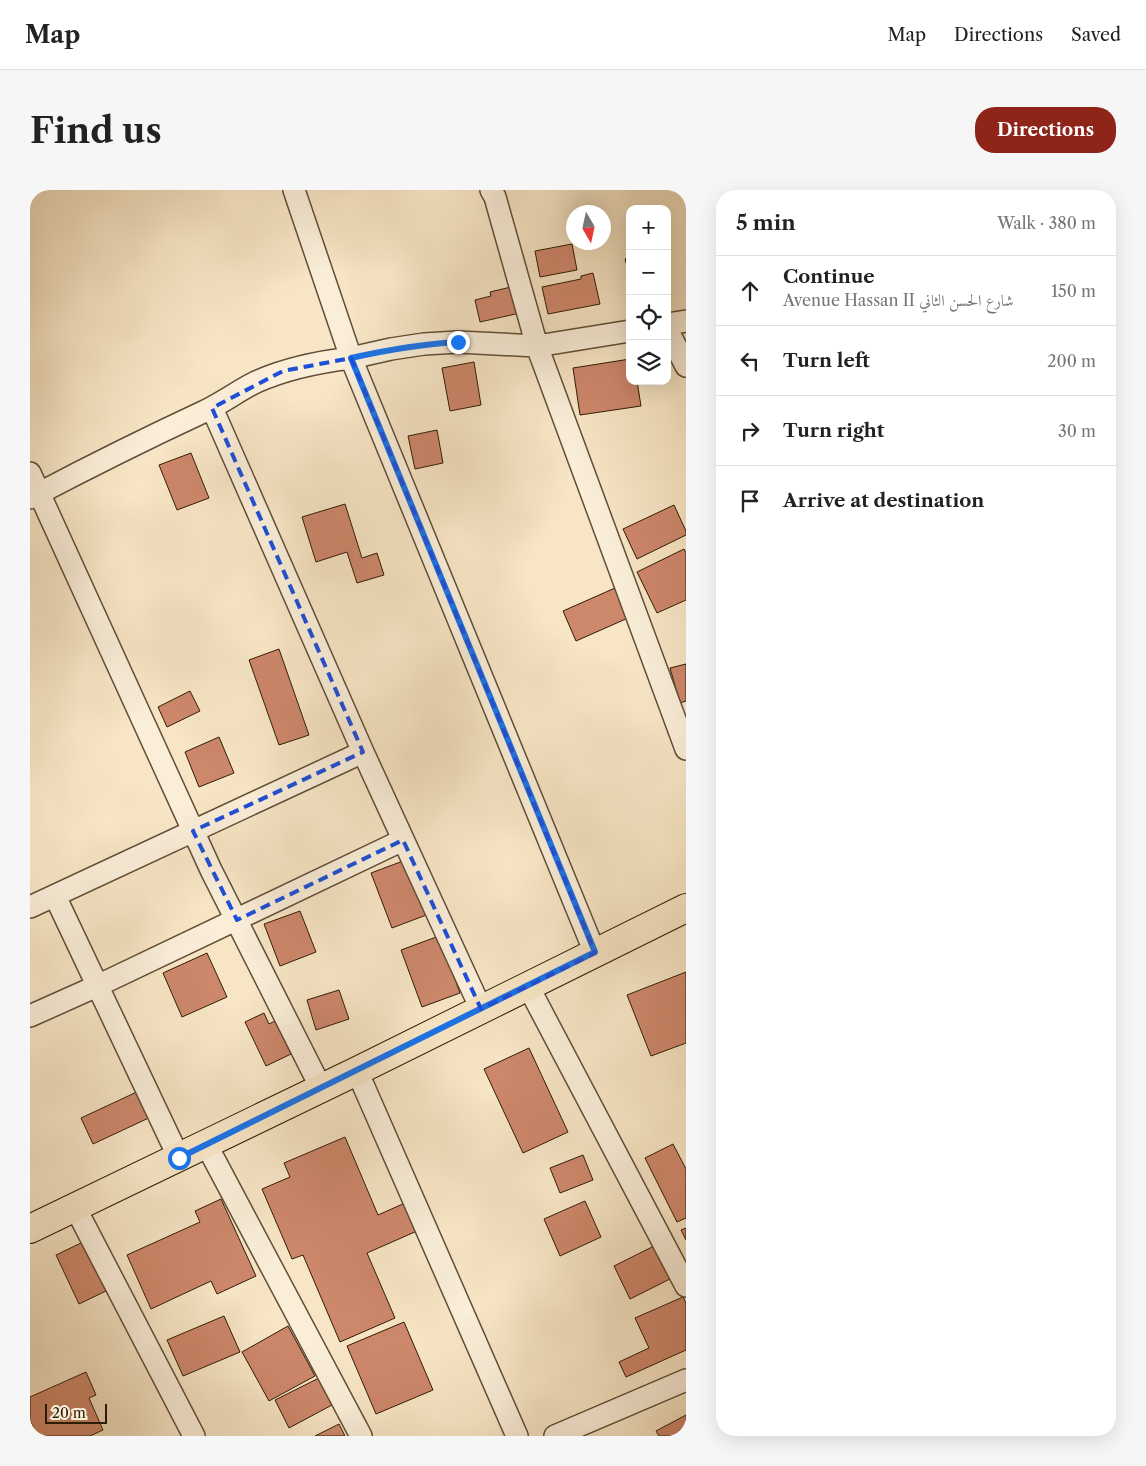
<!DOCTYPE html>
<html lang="en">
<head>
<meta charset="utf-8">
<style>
	body { margin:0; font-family:"Libre Caslon Text",Amiri,serif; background:#f6f6f6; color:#222 }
	.controls { position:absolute; right:15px; top:15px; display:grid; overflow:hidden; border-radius:10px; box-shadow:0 5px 20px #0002 }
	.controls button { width:45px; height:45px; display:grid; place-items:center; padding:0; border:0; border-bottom:1px solid #e0e0e0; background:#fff; color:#222; font:25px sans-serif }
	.compass { position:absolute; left:536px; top:15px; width:45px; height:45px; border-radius:50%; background:#fff; box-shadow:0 5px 20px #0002; rotate:171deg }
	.scale { position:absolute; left:15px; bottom:12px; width:62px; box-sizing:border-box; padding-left:5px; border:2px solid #2f1c06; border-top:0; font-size:14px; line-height:18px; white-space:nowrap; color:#2f1c06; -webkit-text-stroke:4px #faeed9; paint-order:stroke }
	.stop { position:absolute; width:15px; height:15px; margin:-11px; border:4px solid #1a73e8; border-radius:50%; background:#fff }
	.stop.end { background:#1a73e8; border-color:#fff; box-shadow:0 1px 5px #0008 }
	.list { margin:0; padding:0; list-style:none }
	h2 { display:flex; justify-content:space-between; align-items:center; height:65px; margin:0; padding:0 20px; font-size:21px }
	h2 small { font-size:16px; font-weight:400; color:#767676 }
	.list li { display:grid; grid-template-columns:32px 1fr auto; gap:15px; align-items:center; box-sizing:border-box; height:70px; padding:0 20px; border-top:1px solid #e0e0e0 }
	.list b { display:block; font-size:19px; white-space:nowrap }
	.list p { margin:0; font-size:16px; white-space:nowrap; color:#767676 }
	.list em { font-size:16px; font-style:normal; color:#767676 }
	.icon { flex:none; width:28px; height:28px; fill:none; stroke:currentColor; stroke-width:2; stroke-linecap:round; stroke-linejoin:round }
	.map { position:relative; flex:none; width:656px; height:1246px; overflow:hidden; border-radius:20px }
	header { display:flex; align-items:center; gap:30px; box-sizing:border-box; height:70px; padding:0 25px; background:#fff; border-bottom:1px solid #e0e0e0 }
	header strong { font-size:24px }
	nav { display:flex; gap:28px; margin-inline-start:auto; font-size:18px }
	.intro { display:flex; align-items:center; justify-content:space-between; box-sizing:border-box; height:120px; padding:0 30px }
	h1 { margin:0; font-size:35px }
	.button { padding:12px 22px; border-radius:20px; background:#8f2418; color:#fff; font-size:18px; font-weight:700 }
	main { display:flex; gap:30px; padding:0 30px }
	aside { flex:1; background:#fff; border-radius:20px; box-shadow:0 5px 20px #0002 }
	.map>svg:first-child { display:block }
	.building { fill:#cd876b; stroke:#2f1c06 }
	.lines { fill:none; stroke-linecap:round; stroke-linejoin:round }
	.minor-casing { stroke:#614e36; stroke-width:24 }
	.primary-casing { stroke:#2f1c06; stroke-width:30 }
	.minor { stroke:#faeed9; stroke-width:21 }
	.primary { stroke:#f7e5c5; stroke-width:28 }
	.route { stroke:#1a73e8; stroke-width:6 }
	.marked { fill:none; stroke:#1d4ed8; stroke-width:4; stroke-dasharray:10 6; stroke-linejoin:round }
</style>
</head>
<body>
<header>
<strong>Map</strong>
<nav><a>Map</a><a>Directions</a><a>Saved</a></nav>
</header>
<div class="intro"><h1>Find us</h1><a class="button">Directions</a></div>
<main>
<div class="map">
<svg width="656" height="1246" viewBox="0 0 656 1246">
	<rect width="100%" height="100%" fill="#f7e5c5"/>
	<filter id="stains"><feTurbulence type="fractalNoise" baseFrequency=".004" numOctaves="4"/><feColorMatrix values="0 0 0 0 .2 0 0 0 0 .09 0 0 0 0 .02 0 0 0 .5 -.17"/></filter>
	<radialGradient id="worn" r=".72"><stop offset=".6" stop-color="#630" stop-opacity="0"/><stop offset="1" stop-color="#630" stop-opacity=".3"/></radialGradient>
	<!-- building -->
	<path class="building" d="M542,54L547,80L510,87L505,61Z
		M600,67V87L595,69Z
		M563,83L570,114L518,124L512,97L551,89V86Z
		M485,96L490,123L450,132L445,110L461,106L460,102Z
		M600,169V191H607L611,216L550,225L543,178Z
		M444,172L451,215L420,221L412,178Z
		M407,240L413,273L385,279L378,246Z
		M161,263L179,308L147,320L129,275Z
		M315,314L332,368L347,363L354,385L327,393L317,362L286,372L272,327Z
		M644,315L656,341V345L607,369L593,339Z
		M654,359L656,363V410L627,423L607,382Z
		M585,398L598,428L546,451L533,421Z
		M249,459L279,545L249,555L219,470Z
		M656,474V511L650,513L640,478Z
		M160,501L170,521L137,537L128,517Z
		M189,547L204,583L169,597L155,562Z
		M373,671L399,724L362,738L341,683Z
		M270,721L286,762L250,776L234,734Z
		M409,746L430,803L392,817L371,760Z
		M177,763L197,807L152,827L133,783Z
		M656,782V853L621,866L597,805Z
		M309,800L319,829L286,840L277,810Z
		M234,823L239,834L245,831L261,864L236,876L215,832Z
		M499,858L538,942L493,963L454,879Z
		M111,900L123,926L63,954L51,928Z
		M315,947L348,1025L375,1013L387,1041L337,1063L365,1128L310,1152L273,1065L262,1069L232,999L260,987L254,973Z
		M643,954L656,979V1028L647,1032L615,968Z
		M553,965L563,990L530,1003L520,978Z
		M191,1009L226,1086L187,1104L181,1091L121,1119L97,1065L170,1032L165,1021Z
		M555,1011L571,1047L530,1066L514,1029Z
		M656,1038V1050L651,1040Z
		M53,1052L76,1101L49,1114L26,1065Z
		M626,1055L642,1088L600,1109L584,1076Z
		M653,1107L656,1113V1160L596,1187L589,1172L619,1158L605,1128Z
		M194,1126L210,1162L153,1186L137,1150Z
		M374,1132L403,1200L346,1224L317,1156Z
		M258,1136L285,1186L239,1211L212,1162Z
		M56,1182L66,1205L59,1208L73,1240L60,1246H7L0,1230V1207Z
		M289,1188L302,1215L259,1238L245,1210Z
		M656,1225V1246H629L626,1241Z
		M309,1234L315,1246H285Z"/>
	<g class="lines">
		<defs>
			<path id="minor" d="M461,0L465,7L507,156L656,559
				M637,134L656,131
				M637,139L656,176
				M182,218L333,562L451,819
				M0,283L181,680L291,898
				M0,308C57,278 115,249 173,222C192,213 208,201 226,192C257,178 288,172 321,168L264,0
				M25,706L149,968
				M0,717L333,562
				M565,763L321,168L361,159L394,154L428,152L507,156L600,141
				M498,796L656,1096
				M0,826L67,796L373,650
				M327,881L487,1246
				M176,954L331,1246
				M46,1019L164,1246
				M525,1246L656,1190"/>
			<path id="primary" d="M0,1039L327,881L656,718"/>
		</defs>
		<!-- minor casing -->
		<use href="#minor" class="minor-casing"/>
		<!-- primary casing -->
		<use href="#primary" class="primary-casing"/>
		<!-- minor -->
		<use href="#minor" class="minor"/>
		<!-- primary -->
		<use href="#primary" class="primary"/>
	</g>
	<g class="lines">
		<!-- route -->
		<path class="route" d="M149,968L565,762L321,168C357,160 391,154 428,152"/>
	</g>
	<!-- marked area -->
	<path class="marked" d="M321,168L565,763L451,819L373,650L207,730L163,641L333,562L182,218L253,181Z"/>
	<rect width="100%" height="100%" filter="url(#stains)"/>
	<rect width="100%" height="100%" fill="url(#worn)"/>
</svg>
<div class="controls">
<button>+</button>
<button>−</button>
<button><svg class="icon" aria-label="locate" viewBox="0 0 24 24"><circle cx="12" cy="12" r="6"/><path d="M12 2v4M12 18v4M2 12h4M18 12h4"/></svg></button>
<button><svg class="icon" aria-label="layers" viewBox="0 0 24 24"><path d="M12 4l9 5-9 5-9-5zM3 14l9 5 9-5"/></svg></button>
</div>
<svg class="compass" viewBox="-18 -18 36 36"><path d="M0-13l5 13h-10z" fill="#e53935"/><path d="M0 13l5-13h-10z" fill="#767676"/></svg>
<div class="scale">20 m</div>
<div class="stop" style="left:149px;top:968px"></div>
<div class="stop end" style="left:428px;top:152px"></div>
</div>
<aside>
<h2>5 min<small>Walk · 380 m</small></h2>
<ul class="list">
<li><svg class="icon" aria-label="ahead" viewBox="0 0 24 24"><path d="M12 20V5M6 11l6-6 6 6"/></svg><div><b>Continue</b><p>Avenue Hassan II شارع الحسن الثاني</p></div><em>150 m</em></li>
<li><svg class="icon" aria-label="left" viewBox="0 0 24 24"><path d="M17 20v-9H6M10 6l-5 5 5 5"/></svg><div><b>Turn left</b></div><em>200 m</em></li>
<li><svg class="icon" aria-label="right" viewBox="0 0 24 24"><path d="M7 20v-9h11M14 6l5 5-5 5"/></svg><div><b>Turn right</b></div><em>30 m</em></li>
<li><svg class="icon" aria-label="arrive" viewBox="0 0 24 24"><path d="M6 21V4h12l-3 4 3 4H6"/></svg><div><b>Arrive at destination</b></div></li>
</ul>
</aside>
</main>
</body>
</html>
